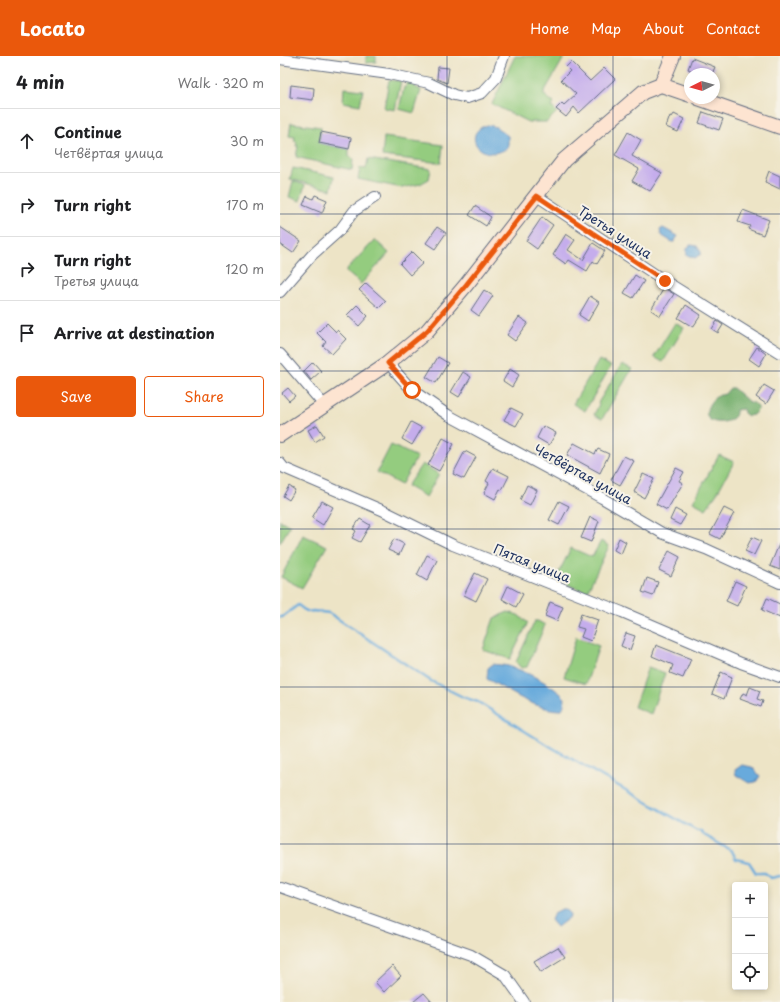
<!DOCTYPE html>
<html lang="en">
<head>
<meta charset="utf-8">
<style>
	body { margin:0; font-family:"Playpen Sans",sans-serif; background:#f2f2f2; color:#202124 }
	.controls { position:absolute; right:12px; bottom:12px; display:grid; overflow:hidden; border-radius:4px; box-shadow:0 2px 6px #0003 }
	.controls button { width:36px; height:36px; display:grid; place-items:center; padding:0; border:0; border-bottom:1px solid #e0e0e0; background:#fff; color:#202124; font:20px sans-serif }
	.compass { position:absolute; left:404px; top:12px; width:36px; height:36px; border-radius:50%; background:#fff; box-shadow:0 2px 6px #0003; rotate:265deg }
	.stop { position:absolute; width:12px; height:12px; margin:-9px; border:3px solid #ea580c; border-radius:50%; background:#fff }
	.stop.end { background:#ea580c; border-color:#fff; box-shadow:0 1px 4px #0008 }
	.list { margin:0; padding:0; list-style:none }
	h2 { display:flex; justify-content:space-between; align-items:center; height:52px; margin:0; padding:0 16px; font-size:17px }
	h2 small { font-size:13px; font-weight:400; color:#757577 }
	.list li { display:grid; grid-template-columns:26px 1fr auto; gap:12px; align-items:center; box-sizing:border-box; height:64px; padding:0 16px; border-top:1px solid #e0e0e0 }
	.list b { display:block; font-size:15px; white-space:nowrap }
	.list p { margin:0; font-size:13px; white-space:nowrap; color:#757577 }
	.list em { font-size:13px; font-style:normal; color:#757577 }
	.actions { display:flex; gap:8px; padding:12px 16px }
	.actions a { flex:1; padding:9px 0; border:1px solid #ea580c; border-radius:4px; text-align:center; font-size:14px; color:#ea580c }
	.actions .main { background:#ea580c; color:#fff }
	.icon { flex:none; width:22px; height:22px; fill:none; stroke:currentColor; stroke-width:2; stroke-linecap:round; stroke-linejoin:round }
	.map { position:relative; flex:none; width:500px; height:946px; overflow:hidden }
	header { display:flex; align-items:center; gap:24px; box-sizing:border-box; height:56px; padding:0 20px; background:#ea580c; color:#fff }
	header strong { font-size:19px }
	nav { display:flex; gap:22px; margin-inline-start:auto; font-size:14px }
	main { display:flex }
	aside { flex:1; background:#fff }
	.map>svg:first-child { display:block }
	.green { fill:#94cc7f; stroke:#587e6e }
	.forest { fill:#77b06e; stroke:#497066 }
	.water { fill:#67aadc; stroke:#416c9d }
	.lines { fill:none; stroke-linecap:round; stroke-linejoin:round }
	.stream { stroke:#67aadc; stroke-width:2.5 }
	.building { fill:#c5adec }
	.street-casing { stroke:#646e82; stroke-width:12 }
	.secondary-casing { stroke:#646e82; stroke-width:16 }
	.street { stroke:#fff; stroke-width:10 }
	.secondary { stroke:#fde4d1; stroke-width:14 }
	.route { stroke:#ea580c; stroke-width:5 }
	.grid { fill:none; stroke:#1b2f5e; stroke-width:1; stroke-opacity:0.55 }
	.labels { text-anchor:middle; stroke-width:4; stroke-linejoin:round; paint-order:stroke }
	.street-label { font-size:13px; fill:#1b2f5e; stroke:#f7f3e8 }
</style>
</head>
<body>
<header>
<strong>Locato</strong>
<nav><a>Home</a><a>Map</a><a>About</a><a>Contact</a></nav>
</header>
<main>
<aside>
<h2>4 min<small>Walk · 320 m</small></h2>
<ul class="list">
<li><svg class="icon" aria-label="ahead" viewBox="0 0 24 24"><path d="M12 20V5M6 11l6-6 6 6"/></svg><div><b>Continue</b><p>Четвёртая улица</p></div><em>30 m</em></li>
<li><svg class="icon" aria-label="right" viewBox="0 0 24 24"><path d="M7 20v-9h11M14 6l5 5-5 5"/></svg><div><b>Turn right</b></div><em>170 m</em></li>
<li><svg class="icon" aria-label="right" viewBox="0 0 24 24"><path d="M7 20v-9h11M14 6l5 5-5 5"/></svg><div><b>Turn right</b><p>Третья улица</p></div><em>120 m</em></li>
<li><svg class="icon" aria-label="arrive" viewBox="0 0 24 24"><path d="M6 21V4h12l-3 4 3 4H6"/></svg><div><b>Arrive at destination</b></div></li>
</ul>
<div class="actions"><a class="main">Save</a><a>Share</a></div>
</aside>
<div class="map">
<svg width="500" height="946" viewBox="0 0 500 946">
	<rect width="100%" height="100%" fill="#f7f3e8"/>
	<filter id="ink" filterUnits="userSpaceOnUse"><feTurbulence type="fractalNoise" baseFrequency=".025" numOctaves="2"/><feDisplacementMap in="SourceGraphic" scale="8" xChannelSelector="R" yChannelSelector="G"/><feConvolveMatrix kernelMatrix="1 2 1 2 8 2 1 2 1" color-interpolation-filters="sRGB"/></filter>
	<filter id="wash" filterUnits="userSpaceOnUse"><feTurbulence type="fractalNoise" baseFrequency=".012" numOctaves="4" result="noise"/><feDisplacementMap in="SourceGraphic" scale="16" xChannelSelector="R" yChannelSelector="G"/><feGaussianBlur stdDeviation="0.9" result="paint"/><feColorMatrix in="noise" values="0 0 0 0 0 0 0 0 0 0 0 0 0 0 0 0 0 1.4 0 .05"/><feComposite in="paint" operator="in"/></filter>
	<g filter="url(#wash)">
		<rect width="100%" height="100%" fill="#ede4c6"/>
		<!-- green -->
		<path class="green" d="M86,0H96V6L86,7Z
			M235,0H285L263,38L274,47L272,51L277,56L267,66H248L212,48Z
			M109,24L121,25L115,54L104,52Z
			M128,25L136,27L135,31L141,34L134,57L119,53L124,31H126Z
			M64,32L83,34L80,49L63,46Z
			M11,67L41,71L39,87L69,93V101L73,103L72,114L16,101L18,90H16L17,86L14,85L15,81L9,80Z
			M104,81L163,89L161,107L102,100Z
			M88,103L151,113L149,123L140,128L122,132L78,123L80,112L86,113Z
			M13,112L54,121L51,134L10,123Z
			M13,125L25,129L20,145L9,141Z
			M95,184L109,197L81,228L65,215Z
			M395,267L404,272L383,306L374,301Z
			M319,304L331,310L305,355L293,348Z
			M342,308L352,313L322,363L314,359L319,348L318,347Z
			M111,389L137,401L121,429L97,416Z
			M439,399L454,406L436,439L426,453L413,446Z
			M142,408L159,418L146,441L127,430Z
			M0,464L10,470L0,487Z
			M23,479L47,490L22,532L1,521Z
			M321,485L329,490L307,536L293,531L276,522L291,492L312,501Z
			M228,556L238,559L248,567L230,603L203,594L214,562Z
			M255,565H258L265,569L247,611L241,612L236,606Z
			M296,581L319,590L306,628L284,621Z
			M368,611L385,617L371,658L354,651Z"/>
		<!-- forest -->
		<path class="forest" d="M450,332H453L469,346L474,347L478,351V354L473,359L468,360L464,357L463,353L456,354C456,357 456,360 453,362C448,367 434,368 429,363C423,356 430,345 436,341C438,339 442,339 445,338Z"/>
		<!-- water -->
		<path class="water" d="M208,69L216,71L228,80V90L226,93C198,108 181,75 208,69Z
			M383,172L398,180L394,186H392L381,179L380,174Z
			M411,189L417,190L421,196V198L415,202L407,199C406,195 407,190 411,189Z
			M213,608C218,609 224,609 228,610C246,615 273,629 285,642L284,650L281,654C255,654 230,635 207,623L208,612Z
			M462,709L472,711L480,720L476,726L469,727L456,719L455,714Z
			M282,853H286L289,856L290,861L277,871L271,864L274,857Z"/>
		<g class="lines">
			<!-- stream -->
			<path class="stream" d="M0,561H2L18,549L27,556L33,555L49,557L151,625L183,641L198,646L264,687L417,775H421L424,779L452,795L456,803L469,806L476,817H485L491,822L500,820"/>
		</g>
		<g id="blocks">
			<!-- building -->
			<path class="building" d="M412,2L435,11L432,18H419L408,13Z
				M291,6L310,25L324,12L335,23L299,57L294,51L286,61L276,53L282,47L284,49L296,38L281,24L290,15L286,11Z
				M158,11L169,12L167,27L157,23Z
				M11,29L34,32L33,44L10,41Z
				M423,56L443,63L439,74L419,67Z
				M394,58L404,63L398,76L386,71L390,60L392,61Z
				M41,76L71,82L69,93L39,87Z
				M348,76L361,84L352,100L382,117L370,135L352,125L359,113L335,99Z
				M489,115L500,120V133L485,126Z
				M35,139L47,144L42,157L23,149L27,140L33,143Z
				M195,150L211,161L206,170L189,159Z
				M463,154L489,164L483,179L468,173L470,170L458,166Z
				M262,161L273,169L257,193L246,185Z
				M0,171L21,185L13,197L0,188Z
				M157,171L166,177L155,193L146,187Z
				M286,178L295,184L288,194L303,204L313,187L325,195L317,208L313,205L307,215L289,204L286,208L273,199Z
				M132,196L143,207L130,219L120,208Z
				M355,219L364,225L353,242L344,237Z
				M86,227L106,245L99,252L79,234Z
				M384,232L394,238L380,260L371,254Z
				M204,234L213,240L199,260L191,254Z
				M310,240L319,246L308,265L299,259Z
				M77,249L88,260L79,270L67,259Z
				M406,249L421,259L413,271L398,262Z
				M239,261L248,267L235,285L227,279Z
				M437,265L443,269L438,277L432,273Z
				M47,267L56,276L57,274L66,283L52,298L43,290L46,286L37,277Z
				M477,291L486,298L479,310L469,303Z
				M158,301L168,307L156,327L146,321Z
				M33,306L41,315L31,324L24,315Z
				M230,313L239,319L232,331L223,325Z
				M183,316L191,321L179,341L171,336Z
				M484,329L494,335L486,348L476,341Z
				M8,332L15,340L9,345L2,337Z
				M231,352L243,358L236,370L224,364Z
				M131,366L142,372L132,389L122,383Z
				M37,369L44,380L35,386L28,374Z
				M263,370L276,377L269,389L257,382Z
				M163,382L174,388L159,415L148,409Z
				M294,387L315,398L318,393L329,398L320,417L287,399Z
				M185,395L196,401L184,423L173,418Z
				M344,400L354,405L340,429L331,424Z
				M213,412L229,420L222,434L220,433L215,443L204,437L209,427L206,425Z
				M396,412L404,416L399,425L403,427L387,454L376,448Z
				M363,418L374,423L364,442L354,436Z
				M247,429L257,434L250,449L240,444Z
				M9,430L15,434L9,444L3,440Z
				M42,445L53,451L43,469L32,462Z
				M279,445L289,450L279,469L269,464Z
				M444,452L454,457L440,483L430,478Z
				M395,453L406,459L400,469L390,464Z
				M310,461L319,465L311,486L301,482Z
				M80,463L90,469L80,486L72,482L76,475L73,473Z
				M472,481L481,485L474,499L465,495Z
				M339,482L346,486L341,498L334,494Z
				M114,483L124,488L119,499L108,494Z
				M500,486V514L490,510Z
				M389,495L400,501L391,520L379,514Z
				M147,499L157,504L147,525L137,519Z
				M195,517L207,523L196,545L184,539Z
				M367,522L378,526L373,540L362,536Z
				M455,525L466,530L457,550L446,545Z
				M228,530L243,538L236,551L222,543Z
				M487,542L500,548V562L482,554Z
				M270,546L283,551L277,565L265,560Z
				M301,558L318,564L311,585L301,581L304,573L297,571Z
				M346,577L355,580L350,594L341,590Z
				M376,589L411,603L403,622L390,617L393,609L372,600Z
				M441,616L452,621L444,643L432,638Z
				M470,631L480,635L477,643L483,645L481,651L460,643L463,637L467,639Z
				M278,891L285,901L261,916L254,905Z
				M112,910L121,920L104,936L95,926Z
				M144,937L152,946H133Z"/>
		</g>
	</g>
	<g filter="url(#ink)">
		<use href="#blocks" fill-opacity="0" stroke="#646e82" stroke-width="1"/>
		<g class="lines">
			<defs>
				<path id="street" d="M0,3L109,18L149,27L174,39L187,42L202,37L216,22L224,0
					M257,140L385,225L500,297
					M0,236L32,199L60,174L74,155L95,141
					M0,298L44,349
					M108,307L132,334L168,359L322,442L382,477L426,493L500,527
					M0,407L4,412L104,455L173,489L342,556L461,607L500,621
					M0,831L191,899L225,919L244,946"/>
				<path id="secondary" d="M381,29L410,39
					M418,42L500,71
					M0,379L108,307L147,275L186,229L284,104L363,36L381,29L393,0"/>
			</defs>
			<!-- street casing -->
			<use href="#street" class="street-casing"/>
			<!-- secondary casing -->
			<use href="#secondary" class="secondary-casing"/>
			<!-- street -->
			<use href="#street" class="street"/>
			<!-- secondary -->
			<use href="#secondary" class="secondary"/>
		</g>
	</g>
	<g class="lines" filter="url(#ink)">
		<!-- route -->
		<path class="route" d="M132,334L108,307L147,275L186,229L257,140L385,225"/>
	</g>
	<!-- grid -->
	<path class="grid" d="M167,0V946M333,0V946M0,158H500M0,315H500M0,473H500M0,631H500M0,788H500"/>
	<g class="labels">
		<!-- street labels -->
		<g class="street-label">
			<text transform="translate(335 176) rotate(33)" y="5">Третья улица</text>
			<text transform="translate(303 418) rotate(29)" y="5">Четвёртая улица</text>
			<text transform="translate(252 507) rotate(22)" y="5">Пятая улица</text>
		</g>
	</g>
</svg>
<div class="controls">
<button>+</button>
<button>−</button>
<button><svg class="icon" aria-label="locate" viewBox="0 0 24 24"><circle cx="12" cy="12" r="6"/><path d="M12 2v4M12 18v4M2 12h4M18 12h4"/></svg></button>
</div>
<svg class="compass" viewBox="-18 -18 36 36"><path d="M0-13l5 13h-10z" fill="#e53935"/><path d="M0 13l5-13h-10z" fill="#757577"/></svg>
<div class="stop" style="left:132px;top:334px"></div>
<div class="stop end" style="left:385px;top:225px"></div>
</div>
</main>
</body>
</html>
